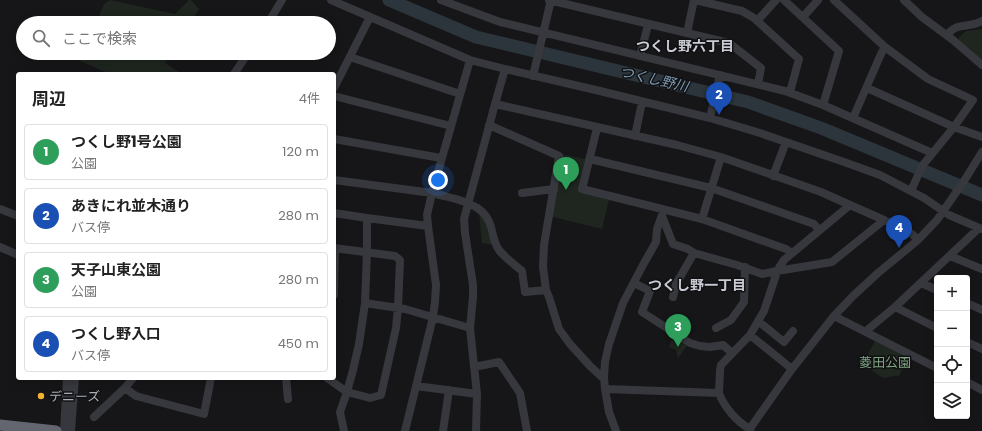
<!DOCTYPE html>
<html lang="ja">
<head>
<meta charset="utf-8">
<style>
	body { margin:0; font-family:Poppins,"Noto Sans JP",sans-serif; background:#f6f6f6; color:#222 }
	.controls { position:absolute; right:12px; bottom:12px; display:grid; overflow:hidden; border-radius:4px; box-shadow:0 2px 10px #0003 }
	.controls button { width:36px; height:36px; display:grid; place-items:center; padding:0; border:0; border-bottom:1px solid #e0e0e0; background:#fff; color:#222; font:20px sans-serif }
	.you { position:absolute; left:438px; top:180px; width:14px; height:14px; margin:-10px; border:3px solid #fff; border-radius:50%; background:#1a73e8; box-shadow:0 0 0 6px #1a73e833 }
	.badge { display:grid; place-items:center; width:26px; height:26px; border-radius:50%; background:#1a73e8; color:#fff; font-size:13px; font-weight:700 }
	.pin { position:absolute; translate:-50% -33px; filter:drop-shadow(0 1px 2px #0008) }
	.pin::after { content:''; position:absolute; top:21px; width:14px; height:12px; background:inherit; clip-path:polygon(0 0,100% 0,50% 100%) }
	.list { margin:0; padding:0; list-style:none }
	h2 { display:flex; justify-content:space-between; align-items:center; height:52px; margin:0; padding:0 16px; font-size:17px }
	h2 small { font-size:13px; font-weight:400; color:#767676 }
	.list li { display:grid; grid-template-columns:26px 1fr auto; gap:12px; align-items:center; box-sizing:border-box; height:56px; margin:0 8px 8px; padding:0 8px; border:1px solid #e0e0e0; border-radius:4px }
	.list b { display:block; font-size:15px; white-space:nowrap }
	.list p { margin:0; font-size:13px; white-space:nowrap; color:#767676 }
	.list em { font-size:13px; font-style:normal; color:#767676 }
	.icon { flex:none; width:22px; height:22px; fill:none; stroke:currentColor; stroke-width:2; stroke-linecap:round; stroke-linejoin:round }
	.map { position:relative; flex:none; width:982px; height:431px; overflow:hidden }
	.search { position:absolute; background:#fff; box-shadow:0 2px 10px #0003; left:16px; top:16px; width:320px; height:44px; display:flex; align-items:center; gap:10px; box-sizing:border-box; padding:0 14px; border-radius:22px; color:#767676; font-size:15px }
	.panel { position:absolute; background:#fff; box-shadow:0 2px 10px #0003; left:16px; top:72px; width:320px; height:308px; border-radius:4px }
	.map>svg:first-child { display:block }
	.green { fill:#1e261f }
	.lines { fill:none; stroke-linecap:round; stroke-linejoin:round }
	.river { stroke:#2c353c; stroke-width:13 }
	.minor { stroke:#37383d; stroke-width:8 }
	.highway { stroke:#63666e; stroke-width:11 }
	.poi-dot { fill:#f2b134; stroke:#111113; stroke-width:1.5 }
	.labels { text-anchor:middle; stroke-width:3; stroke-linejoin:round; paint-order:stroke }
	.park-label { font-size:13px; fill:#7fa381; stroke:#111113 }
	.poi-label { font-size:13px; fill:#a8adb8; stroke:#111113; text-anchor:start }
	.neighbourhood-label { font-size:14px; font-weight:bold; fill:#c9ccd4; stroke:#111113 }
	.water-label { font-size:14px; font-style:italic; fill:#7f9bb3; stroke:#111113 }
</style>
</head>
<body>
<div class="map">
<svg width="982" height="431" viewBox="0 0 982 431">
	<rect width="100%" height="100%" fill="#161618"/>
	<!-- green -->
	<path class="green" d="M110,0L175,14L189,0H191L199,9L190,23H96L104,4Z
		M982,29V61L959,42V37L966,31Z
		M83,53H171L165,63L182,74H110L80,61Z
		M561,154L585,159L578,192L609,200L602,229L549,216Z
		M479,212L487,225L488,234L493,245L482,243Z
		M673,337L687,346L678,358L676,350L669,347Z
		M875,341L908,357L899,376C893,375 891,377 886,378C879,378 869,367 863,363Z"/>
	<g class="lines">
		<!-- river -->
		<path class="river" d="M389,0L476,37L748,102L821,128L982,195"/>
		<!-- minor -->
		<path class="minor" d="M331,0L470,60L505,69L600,91L710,118L760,133L844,162L880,175L924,198L949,215L982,229
			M441,0L500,22L785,91L823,105L932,153
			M549,0L687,33
			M694,0L687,33L729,43L761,68L758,84
			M695,0L742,11L754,18L799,59L790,92
			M784,0L839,51L823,105
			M834,0L885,47L928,79L973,100L954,127L922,166L911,191
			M904,0L922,17L953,40L982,65
			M803,17L818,0
			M757,21L776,0
			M268,23L282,0
			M947,35C958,21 968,29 982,21
			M640,56L648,25
			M350,57L460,94
			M470,60L432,193C441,195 448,197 456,199C472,204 486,209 491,227C493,235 494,243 499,250C505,258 514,264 522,271L525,292L546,290L549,297L559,329L570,344L590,366L602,377H604
			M234,74L248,53
			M533,76L551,0
			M334,88L370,17
			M867,88L954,127L982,137
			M334,96L451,126
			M495,104L677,145L721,157L821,192L850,205
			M710,118L720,75
			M853,118L881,54L885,47
			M489,125L559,156L544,245L543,267L546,290
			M597,128L582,189L702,219L786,249L792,253
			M635,136L642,102
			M334,139L441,158
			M590,159L711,188L814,224L819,230
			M773,176L786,142
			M334,180L432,193L427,215L428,226L436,285L435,302L433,317L405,431
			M522,193L554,189
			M0,209L18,216
			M334,213L367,218V252L365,303L359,344L353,370L347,392L340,412L344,431
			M662,216L673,244L688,249L694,253L737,265L762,274L777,271L832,262L884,220
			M367,218L428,226
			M702,219L721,157
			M0,247L18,255
			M950,256L982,269
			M634,283L650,291L642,312L690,343L700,346L710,347L723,345L732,353
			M921,283L937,290
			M334,295L335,248
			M673,297L676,284L694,253
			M365,303L405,309L470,328
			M967,303L982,310
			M895,307L937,328
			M834,316L937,368
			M758,321L784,342L793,331
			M716,328L731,320L744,302L745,267
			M866,331L895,307L979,228
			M750,335L792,369
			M967,342L982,349
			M474,367L499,362L520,393L527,431
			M286,378L288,399
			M327,378L347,392L370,398L381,395L396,328L398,308L400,260L395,256L334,248
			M967,382L982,390
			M416,386L477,394
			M125,388L136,396L204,414L211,378
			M605,389L719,393C724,407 737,422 750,429
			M719,393L720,370L721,365L750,335L764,311L775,278L777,271L784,260L850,205L884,220L912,234L918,240
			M94,417L125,388L133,378
			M64,431L67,378
			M71,431L75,378
			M443,431L449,390
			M476,431L477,394L470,328L473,297V285L465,233L464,219L495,104L505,69
			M616,431L609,412L605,389L604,377L605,362L609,344L623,303L643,265L656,242L657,229L662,215
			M750,431L751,427L792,369L834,316L853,296L878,273L918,240L937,220L964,181L982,152"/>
		<!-- highway -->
		<path class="highway" d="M0,425L56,431"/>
	</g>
	<!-- markers -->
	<circle class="poi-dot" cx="41" cy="396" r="4"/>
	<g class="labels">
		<!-- park labels -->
		<g class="park-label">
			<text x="885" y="367">菱田公園</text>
		</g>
		<!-- poi labels -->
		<g class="poi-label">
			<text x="49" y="401">デニーズ</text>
		</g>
		<!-- neighbourhood labels -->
		<g class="neighbourhood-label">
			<text x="685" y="51">つくし野六丁目</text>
			<text x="697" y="290">つくし野一丁目</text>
		</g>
		<!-- water labels -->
		<g class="water-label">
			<text transform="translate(654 79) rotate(13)" y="5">つくし野川</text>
		</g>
	</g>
</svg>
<div class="controls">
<button>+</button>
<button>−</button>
<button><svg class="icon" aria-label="locate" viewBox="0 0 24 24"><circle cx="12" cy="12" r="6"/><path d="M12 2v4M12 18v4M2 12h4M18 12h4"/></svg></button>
<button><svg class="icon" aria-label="layers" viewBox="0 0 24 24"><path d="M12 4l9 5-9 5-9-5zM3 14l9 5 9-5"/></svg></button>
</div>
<div class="you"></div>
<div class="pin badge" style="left:566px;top:190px;background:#2e9e5b">1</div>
<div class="pin badge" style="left:719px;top:115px;background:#1a4fb4">2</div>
<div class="pin badge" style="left:678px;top:347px;background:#2e9e5b">3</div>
<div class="pin badge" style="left:899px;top:248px;background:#1a4fb4">4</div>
<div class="search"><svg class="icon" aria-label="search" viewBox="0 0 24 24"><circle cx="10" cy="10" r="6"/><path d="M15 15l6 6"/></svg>ここで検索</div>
<section class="panel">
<h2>周辺<small>4件</small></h2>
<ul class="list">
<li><span class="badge" style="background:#2e9e5b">1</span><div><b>つくし野1号公園</b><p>公園</p></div><em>120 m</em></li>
<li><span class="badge" style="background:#1a4fb4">2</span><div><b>あきにれ並木通り</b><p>バス停</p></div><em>280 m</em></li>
<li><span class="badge" style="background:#2e9e5b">3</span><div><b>天子山東公園</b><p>公園</p></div><em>280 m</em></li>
<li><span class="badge" style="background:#1a4fb4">4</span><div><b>つくし野入口</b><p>バス停</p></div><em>450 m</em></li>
</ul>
</section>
</div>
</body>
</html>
